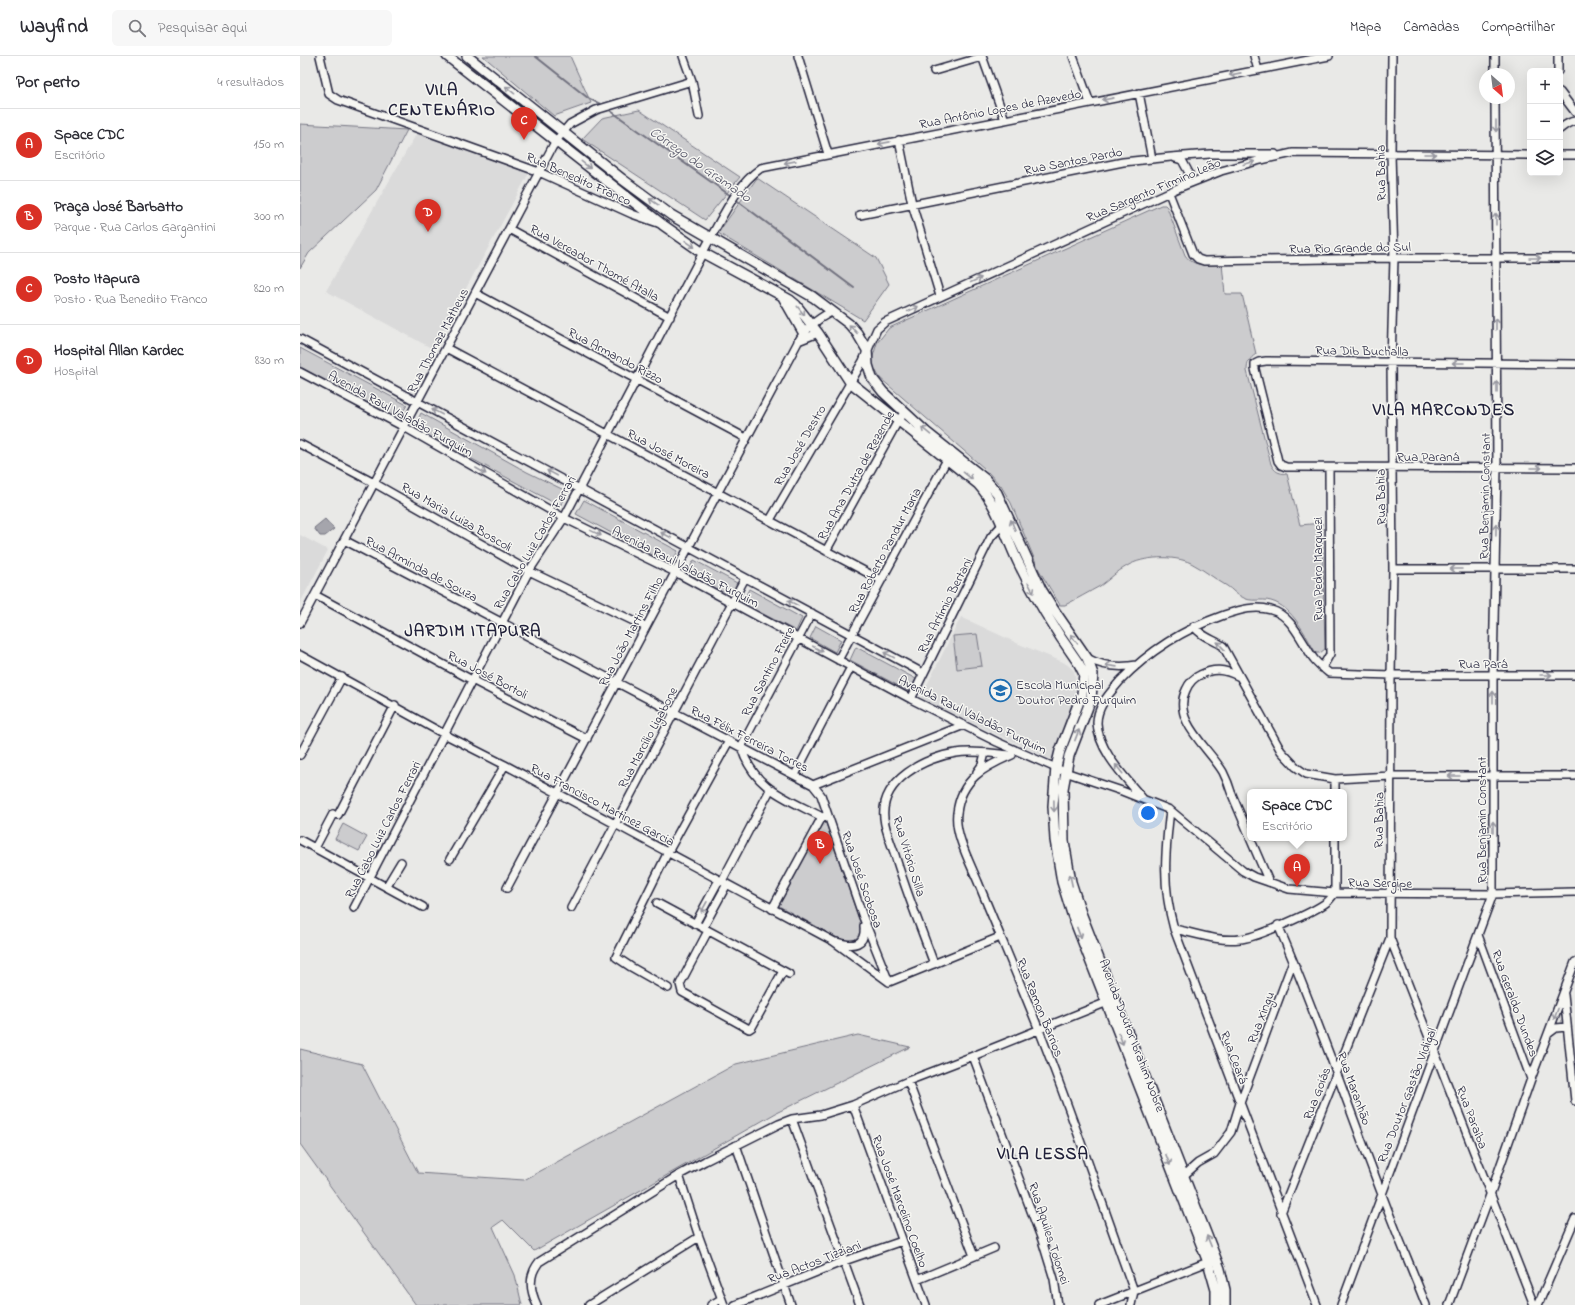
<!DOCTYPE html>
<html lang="pt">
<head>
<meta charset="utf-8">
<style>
	body { margin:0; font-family:"Indie Flower",sans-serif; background:#f7f7f7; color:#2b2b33 }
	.controls { position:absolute; right:12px; top:12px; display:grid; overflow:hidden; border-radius:6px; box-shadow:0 4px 16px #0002 }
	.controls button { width:36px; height:36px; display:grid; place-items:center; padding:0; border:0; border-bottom:1px solid #e1e1e2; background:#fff; color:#2b2b33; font:20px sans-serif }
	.compass { position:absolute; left:1179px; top:12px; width:36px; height:36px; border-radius:50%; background:#fff; box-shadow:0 4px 16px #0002; rotate:152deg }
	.you { position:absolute; left:848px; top:757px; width:14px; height:14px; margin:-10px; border:3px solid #fff; border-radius:50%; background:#1a73e8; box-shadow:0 0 0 6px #1a73e833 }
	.badge { display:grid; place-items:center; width:26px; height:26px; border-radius:50%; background:#d93025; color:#fff; font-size:13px; font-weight:700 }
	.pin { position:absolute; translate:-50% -33px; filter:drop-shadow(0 1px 2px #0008) }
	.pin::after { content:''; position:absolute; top:21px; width:14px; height:12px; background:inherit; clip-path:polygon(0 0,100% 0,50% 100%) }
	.popup { position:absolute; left:947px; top:733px; width:100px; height:52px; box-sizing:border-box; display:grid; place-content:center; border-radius:6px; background:#fff; filter:drop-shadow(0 1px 3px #0005); font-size:13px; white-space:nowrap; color:#7c7c81 }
	.popup b { font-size:15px; color:#2b2b33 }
	.popup::after { content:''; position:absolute; left:50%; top:100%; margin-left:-8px; border:8px solid transparent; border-top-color:#fff }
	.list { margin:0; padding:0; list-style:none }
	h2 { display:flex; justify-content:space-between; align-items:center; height:52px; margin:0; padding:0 16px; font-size:17px }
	h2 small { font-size:13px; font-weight:400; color:#7c7c81 }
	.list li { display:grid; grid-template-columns:26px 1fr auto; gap:12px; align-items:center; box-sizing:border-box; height:72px; padding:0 16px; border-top:1px solid #e1e1e2 }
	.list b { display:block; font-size:15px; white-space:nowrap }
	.list p { margin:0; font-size:13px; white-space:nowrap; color:#7c7c81 }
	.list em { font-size:13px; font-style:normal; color:#7c7c81 }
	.icon { flex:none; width:22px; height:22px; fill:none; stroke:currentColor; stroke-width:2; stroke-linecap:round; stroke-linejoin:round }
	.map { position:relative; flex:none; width:1275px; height:1249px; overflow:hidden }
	header { display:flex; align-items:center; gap:24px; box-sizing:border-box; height:56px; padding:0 20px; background:#fff; border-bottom:1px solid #e1e1e2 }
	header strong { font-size:19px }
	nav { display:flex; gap:22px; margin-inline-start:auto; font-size:14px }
	.search { width:280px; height:36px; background:#f7f7f7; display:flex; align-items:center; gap:10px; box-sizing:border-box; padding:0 14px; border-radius:6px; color:#7c7c81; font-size:15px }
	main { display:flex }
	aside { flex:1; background:#fff }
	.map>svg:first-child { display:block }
	.built { fill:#dadada }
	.green { fill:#ccccce; stroke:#777784 }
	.water { fill:#a5a5ac; stroke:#71717f }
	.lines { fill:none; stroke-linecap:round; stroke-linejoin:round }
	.stream { stroke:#71717f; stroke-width:2 }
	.minor-casing { stroke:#22223b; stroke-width:10 }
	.major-casing { stroke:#22223b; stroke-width:12 }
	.minor { stroke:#f6f6f2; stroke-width:7 }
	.major { stroke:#f6f6f2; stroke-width:9 }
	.oneway { stroke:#9797a0 }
	.labels { text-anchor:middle; stroke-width:3; stroke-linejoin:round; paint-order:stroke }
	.street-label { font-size:13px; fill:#22223b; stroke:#f6f6f2 }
	.poi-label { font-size:13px; fill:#22223b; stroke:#f6f6f2; text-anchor:start }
	.water-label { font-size:14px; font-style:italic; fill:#565668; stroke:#f6f6f2 }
	.district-label { font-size:17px; font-weight:bold; letter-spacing:1px; fill:#22223b; stroke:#f6f6f2 }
</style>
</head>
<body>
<header>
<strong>Wayfind</strong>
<div class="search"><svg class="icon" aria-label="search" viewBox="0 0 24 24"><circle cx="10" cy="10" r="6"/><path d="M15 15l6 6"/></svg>Pesquisar aqui</div>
<nav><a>Mapa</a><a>Camadas</a><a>Compartilhar</a></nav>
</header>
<main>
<aside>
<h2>Por perto<small>4 resultados</small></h2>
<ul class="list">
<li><span class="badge">A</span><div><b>Space CDC</b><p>Escritório</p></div><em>150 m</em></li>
<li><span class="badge">B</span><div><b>Praça José Barbatto</b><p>Parque · Rua Carlos Gargantini</p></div><em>300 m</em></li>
<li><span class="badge">C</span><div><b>Posto Itapura</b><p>Posto · Rua Benedito Franco</p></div><em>820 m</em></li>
<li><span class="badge">D</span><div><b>Hospital Allan Kardec</b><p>Hospital</p></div><em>830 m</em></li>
</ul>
</aside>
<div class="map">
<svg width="1275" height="1249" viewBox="0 0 1275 1249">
	<rect width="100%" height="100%" fill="#e9e9e7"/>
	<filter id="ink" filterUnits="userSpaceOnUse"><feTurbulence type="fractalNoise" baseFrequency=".025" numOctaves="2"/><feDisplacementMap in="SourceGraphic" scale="8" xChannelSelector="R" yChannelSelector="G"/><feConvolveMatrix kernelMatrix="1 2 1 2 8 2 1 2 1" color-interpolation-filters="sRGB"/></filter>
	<g filter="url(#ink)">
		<!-- built -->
		<path class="built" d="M118,75L229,117L133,293L26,235Z
			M0,479L28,494L0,547Z
			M661,561L719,588L763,606L769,610L774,615L777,629L776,642L760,678L753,704L624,645L622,643L621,641Z"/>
		<!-- green -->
		<path class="green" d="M183,0H270L291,47L254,60Z
			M339,54L440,121L405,164L282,83L302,62Z
			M0,68L107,74L76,134L9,197L0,212Z
			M457,122L576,202L589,228L563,264L418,177Z
			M861,149H865L867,151L885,199C894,212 907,208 922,208L925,238H942L956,298C949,303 947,307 947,315L971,408C975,416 978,417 987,418L1000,469L1022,467L1025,593L1020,597H1016C1005,579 993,551 971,545C961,542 951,547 942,541C936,539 932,533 927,530C916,524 903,513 891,507C874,499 843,500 827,510C817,515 809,524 800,530C789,536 777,543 765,549H760L739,514L711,447L701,430L685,413L580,322L571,307L577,287L589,272Z
			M0,292L107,349L98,364L0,311Z
			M121,357L227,416L268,436L260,450L114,372Z
			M284,444L378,495L371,509L276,458Z
			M394,504L437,527L430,540L387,517Z
			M449,533L502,562L496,575L442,547Z
			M516,570L541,584L535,596L510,582Z
			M677,578L682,610L657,613L653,580Z
			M556,591L616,623L610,636L550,604Z
			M523,766L526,767L560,866C561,877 559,884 547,887L477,849Z
			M43,768L67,781L59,795L35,783Z
			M558,979L610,991L476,1057L234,1195L203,1164L193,1171L215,1219L222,1249H116L0,1088V993L62,1008L118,1117L224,1124L436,1008Z"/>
		<!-- water -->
		<path class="water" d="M25,463L34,473L25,480H20L14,472Z"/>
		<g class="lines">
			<!-- stream -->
			<path class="stream" d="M235,0L288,42L302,49
				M308,53L431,140
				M435,143L554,232"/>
			<defs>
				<path id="minor" d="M20,0L29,38L38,44L239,116L332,158L358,167
					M383,0L392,25L399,60
					M498,0L528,98
					M682,0L705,64
					M773,0L790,47
					M954,0L958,14
					M1092,0L1091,98L1094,202L1091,307L1093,513L1091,619L1090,882L1234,1249
					M1195,0V18
					M634,15L682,1
					M1258,15V0
					M1260,36L1275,56
					M839,37L852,103
					M1260,73C1265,69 1268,66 1275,65
					M599,84L612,148L640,240
					M1260,99H1275
					M875,102L882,104L889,117L886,126L881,130
					M869,137L893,198L898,203L904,205L1094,202H1275
					M560,159L823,106L871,101L910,98H975
					M209,173L370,261
					M175,237L446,382
					M0,283L623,617
					M498,285L518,277
					M146,292L581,524
					M1275,308L966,305L959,306L955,308V313L978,405L981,409L986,411L1275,412
					M0,316L104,371L264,462L375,516L611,643L697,686L765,716L822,735L870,754L943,815L954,821L989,833L1035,837L1193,838L1275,836
					M0,388L74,427L229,515L346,571
					M470,464L563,305L577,273L585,266L878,132L921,115L961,104L993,97L1230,99
					M44,484L513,729L521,739L563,861L589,926
					M526,495L598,365L605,356
					M1093,513H1275
					M15,539L172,624L287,683
					M512,557L441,691C454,733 486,742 522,761
					M0,567L255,86L270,68L296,54L392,25
					M894,570C901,581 913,583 923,590L981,695L996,711L1006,718L1035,723L1091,720H1275
					M0,599L144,678L205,709L533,885L589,926
					M787,602C803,611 819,612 837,609
					M538,604L649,400
					M1022,612L1030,598L1029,412
					M938,620C924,613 914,612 900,619C893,622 889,627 886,634C871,664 909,692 923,716C926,722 929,729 931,736C937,751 944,766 950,781
					M611,643L691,481L702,469
					M0,699L42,621
					M712,699C684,711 661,723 657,757C654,777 670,807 678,826C698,875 719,924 739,974C773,1060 802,1148 834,1235L831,1249
					M677,716L682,709L685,697
					M495,719L551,611
					M513,729L664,669
					M1035,736V723
					M843,743C826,722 798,695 797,667C797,650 810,637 820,625C849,595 884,573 924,559C940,554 955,549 971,554C992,559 1002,587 1014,603C1018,608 1024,613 1029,617L1091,619H1275
					M870,754C865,797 862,830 874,873L1017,1249
					M38,759L95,649
					M950,782L969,826
					M0,784L123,851
					M15,792L33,758
					M150,803L205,709
					M422,825L470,734
					M86,831L101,806
					M207,832L498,286C506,272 517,263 531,256
					M1035,837V782
					M357,847L489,918
					M54,852L229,515L264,462L411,181C425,156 437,129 461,112L1029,0
					M271,852L445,522
					M472,853L522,761L526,760
					M395,868L419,824
					M978,869C1016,957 1047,1047 1081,1136C1095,1174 1111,1211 1126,1249
					M403,872L427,828
					M874,873C895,877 917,886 940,883C956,882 1014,856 1027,846C1030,844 1032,840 1035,837
					M408,875L380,928L382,936L449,973L452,971L483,915
					M1178,879L1231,1023
					M537,886C553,891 566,890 564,870
					M634,908C621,872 606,836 595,799C591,787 585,774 584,762C580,724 626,701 656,697C674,694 693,698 711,699
					M589,926L700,881
					M368,932L331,911L316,901L368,796L429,685
					M1264,939L1275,1045
					M1248,978L1256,972L1267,971
					M673,1000L742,1184L754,1223L758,1249
					M608,1025L674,1200
					M553,1049L626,1249
					M492,1063L560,1249
					M436,1089L491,1249
					M379,1119L399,1181L424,1249
					M880,1123L898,1107L914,1098L931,1076L940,1047L993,905
					M981,1157L1090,882
					M617,1224L694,1192
					M237,1249C230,1234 228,1220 239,1206L379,1119L405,1105L479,1068L492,1063L521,1059L553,1049L608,1025L673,1000L810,945
					M289,1249L399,1181
					M411,1249L421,1243
					M435,1249L544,1205L602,1185
					M799,1249L913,1204
					M1041,1249L1193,838V619L1197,412L1195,42
					M1149,1249L1190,1139L1231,1023L1275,906
					M1238,1249L1275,1163"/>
				<path id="major" d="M147,0L363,169L403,197L490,244L496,249L518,277L550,326L678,428C698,450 705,479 718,506C735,542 756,576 779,608L784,618L782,638L760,695L756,711L753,750L755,784L762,826L772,858L908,1206L916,1234V1249
					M167,0L322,123L371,159L513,241L549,268L557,277L567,294L568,309L572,322L583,336L626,376L685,423L697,437L741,533L754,554L787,602L793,618L791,643L769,700L763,733L764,785L771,826L781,857L920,1213L925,1234V1249
					M483,241L503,276"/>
			</defs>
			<!-- minor casing -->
			<use href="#minor" class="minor-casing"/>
			<!-- major casing -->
			<use href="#major" class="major-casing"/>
			<!-- minor -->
			<use href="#minor" class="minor"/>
			<!-- major -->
			<use href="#major" class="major"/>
		</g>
		<!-- one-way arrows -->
		<defs><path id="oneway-shaft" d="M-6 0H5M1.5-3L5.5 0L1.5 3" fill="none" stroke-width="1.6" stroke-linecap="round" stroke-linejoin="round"/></defs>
		<g class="oneway">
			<use href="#oneway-shaft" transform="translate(935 18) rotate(169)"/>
			<use href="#oneway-shaft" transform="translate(210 34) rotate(-141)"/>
			<use href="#oneway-shaft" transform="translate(808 43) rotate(169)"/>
			<use href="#oneway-shaft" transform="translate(1196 70) rotate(90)"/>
			<use href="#oneway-shaft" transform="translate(584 87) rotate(169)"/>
			<use href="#oneway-shaft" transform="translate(1130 98)"/>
			<use href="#oneway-shaft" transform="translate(490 106) rotate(169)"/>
			<use href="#oneway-shaft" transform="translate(949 107) rotate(-15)"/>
			<use href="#oneway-shaft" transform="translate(286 109) rotate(38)"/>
			<use href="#oneway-shaft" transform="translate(354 146) rotate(-145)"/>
			<use href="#oneway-shaft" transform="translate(1196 163) rotate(-90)"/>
			<use href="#oneway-shaft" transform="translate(390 188) rotate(35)"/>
			<use href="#oneway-shaft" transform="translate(1235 202)"/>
			<use href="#oneway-shaft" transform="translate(676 224) rotate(-24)"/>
			<use href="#oneway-shaft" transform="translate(613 253) rotate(-25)"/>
			<use href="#oneway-shaft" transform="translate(501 255) rotate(51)"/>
			<use href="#oneway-shaft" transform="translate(1196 268) rotate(-90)"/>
			<use href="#oneway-shaft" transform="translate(553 273) rotate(-133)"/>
			<use href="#oneway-shaft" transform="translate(1158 307) rotate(-180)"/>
			<use href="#oneway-shaft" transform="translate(1197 331) rotate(-90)"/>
			<use href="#oneway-shaft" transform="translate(137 356) rotate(-152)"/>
			<use href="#oneway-shaft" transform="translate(626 375) rotate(-140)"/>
			<use href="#oneway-shaft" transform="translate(1236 412)"/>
			<use href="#oneway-shaft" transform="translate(181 415) rotate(30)"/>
			<use href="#oneway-shaft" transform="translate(252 417) rotate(-152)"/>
			<use href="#oneway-shaft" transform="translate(668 420) rotate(39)"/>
			<use href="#oneway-shaft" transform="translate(713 469) rotate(-113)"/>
			<use href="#oneway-shaft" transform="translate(1196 474) rotate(-89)"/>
			<use href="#oneway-shaft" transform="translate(296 477) rotate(26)"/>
			<use href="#oneway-shaft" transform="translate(366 479) rotate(-152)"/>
			<use href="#oneway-shaft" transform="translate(1156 513) rotate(180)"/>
			<use href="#oneway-shaft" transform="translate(731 532) rotate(62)"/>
			<use href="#oneway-shaft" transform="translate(493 547) rotate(-152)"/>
			<use href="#oneway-shaft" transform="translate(774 583) rotate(-126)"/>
			<use href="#oneway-shaft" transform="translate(921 590) rotate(-133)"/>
			<use href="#oneway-shaft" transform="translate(518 593) rotate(28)"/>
			<use href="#oneway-shaft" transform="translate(589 599) rotate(-152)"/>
			<use href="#oneway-shaft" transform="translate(811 610) rotate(-172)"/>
			<use href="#oneway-shaft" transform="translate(1246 619)"/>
			<use href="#oneway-shaft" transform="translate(1193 641) rotate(-90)"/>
			<use href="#oneway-shaft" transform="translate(777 679) rotate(-69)"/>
			<use href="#oneway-shaft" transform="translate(819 713) rotate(-129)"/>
			<use href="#oneway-shaft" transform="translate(1154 720) rotate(180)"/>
			<use href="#oneway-shaft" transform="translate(754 750) rotate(89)"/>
			<use href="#oneway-shaft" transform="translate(1193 771) rotate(-90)"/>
			<use href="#oneway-shaft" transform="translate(771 824) rotate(-102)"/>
			<use href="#oneway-shaft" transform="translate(404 851) rotate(119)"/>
			<use href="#oneway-shaft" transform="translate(779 877) rotate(69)"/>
			<use href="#oneway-shaft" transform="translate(1256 958) rotate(111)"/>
			<use href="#oneway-shaft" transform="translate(821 983) rotate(69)"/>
			<use href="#oneway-shaft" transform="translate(868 1104) rotate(69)"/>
			<use href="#oneway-shaft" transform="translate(909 1185) rotate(-112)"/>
		</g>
	</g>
	<!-- icons -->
	<defs>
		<symbol id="school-ring" viewBox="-11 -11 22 22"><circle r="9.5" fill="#f6f6f2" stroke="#1f6fb2" stroke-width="1.5"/><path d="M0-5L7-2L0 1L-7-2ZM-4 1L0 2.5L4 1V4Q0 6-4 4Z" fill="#1f6fb2"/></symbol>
	</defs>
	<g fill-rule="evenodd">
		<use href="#school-ring" x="688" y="622" width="25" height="25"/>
	</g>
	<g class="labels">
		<!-- street labels -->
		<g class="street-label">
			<text transform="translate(700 52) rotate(-11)" y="5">Rua Antônio Lopes de Azevedo</text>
			<text transform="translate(773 104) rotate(-11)" y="5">Rua Santos Pardo</text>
			<text transform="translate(1080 117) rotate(-91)" y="5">Rua Bahia</text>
			<text transform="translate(279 122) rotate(24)" y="5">Rua Benedito Franco</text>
			<text transform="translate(853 133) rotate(-23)" y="5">Rua Sargento Firmino Leão</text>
			<text transform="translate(1050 191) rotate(-1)" y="5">Rua Rio Grande do Sul</text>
			<text transform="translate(295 206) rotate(29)" y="5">Rua Vereador Thomé Atalla</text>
			<text transform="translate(137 284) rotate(-62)" y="5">Rua Thomaz Matheus</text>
			<text transform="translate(1062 294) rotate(1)" y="5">Rua Dib Buchalla</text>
			<text transform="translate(316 299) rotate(28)" y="5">Rua Armando Rizzo</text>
			<text transform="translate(101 357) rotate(29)" y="5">Avenida Raul Valadão Furquim</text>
			<text transform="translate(499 389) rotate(-60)" y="5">Rua José Destro</text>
			<text transform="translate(369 397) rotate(28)" y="5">Rua José Moreira</text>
			<text x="1128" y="405">Rua Paraná</text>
			<text transform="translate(555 419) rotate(-61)" y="5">Rua Ana Dutra de Rezende</text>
			<text transform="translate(1184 440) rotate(-89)" y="5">Rua Benjamin Constant</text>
			<text transform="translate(1080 441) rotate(-91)" y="5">Rua Bahia</text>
			<text transform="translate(157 460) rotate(30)" y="5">Rua Maria Luiza Boscoli</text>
			<text transform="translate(234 486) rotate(-60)" y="5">Rua Cabo Luiz Carlos Ferrari</text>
			<text transform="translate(584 494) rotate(-62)" y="5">Rua Roberto Pandur Maria</text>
			<text transform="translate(386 510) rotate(27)" y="5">Avenida Raul Valadão Furquim</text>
			<text transform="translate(122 512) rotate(28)" y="5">Rua Arminda de Souza</text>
			<text transform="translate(1017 513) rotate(-90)" y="5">Rua Pedro Marquezi</text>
			<text transform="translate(644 549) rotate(-63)" y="5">Rua Artímio Bertani</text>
			<text transform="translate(330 575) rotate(-62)" y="5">Rua João Martins Filho</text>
			<text x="1183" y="612">Rua Pará</text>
			<text transform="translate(467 615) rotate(-62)" y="5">Rua Santino Freire</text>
			<text transform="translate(188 618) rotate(28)" y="5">Rua José Bortoli</text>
			<text transform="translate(673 658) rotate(26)" y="5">Avenida Raul Valadão Furquim</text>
			<text transform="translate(347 681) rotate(-62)" y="5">Rua Marcílio Ligabone</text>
			<text transform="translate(450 682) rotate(27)" y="5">Rua Félix Ferreira Torres</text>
			<text transform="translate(303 748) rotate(28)" y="5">Rua Francisco Martinez Garcia</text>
			<text transform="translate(1078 764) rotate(-89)" y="5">Rua Bahia</text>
			<text transform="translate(1181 764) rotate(-90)" y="5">Rua Benjamin Constant</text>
			<text transform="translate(82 773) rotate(-63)" y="5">Rua Cabo Luiz Carlos Ferrari</text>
			<text transform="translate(610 800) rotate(73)" y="5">Rua Vitório Silla</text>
			<text transform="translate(563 823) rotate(71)" y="5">Rua José Scobosa</text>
			<text transform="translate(1080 826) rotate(1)" y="5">Rua Sergipe</text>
			<text transform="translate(1216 947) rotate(70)" y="5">Rua Geraldo Dundes</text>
			<text transform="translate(741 951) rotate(68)" y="5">Rua Ramon Barrios</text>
			<text transform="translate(960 961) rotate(-69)" y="5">Rua Xingu</text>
			<text transform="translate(833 979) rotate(69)" y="5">Avenida Doutor Ibrahim Nobre</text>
			<text transform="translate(935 1001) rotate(69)" y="5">Rua Ceará</text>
			<text transform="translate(1055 1032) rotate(70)" y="5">Rua Maranhão</text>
			<text transform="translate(1016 1037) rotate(-69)" y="5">Rua Goiás</text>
			<text transform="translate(1106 1039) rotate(-69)" y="5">Rua Doutor Gastão Vidigal</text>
			<text transform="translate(1173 1061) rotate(69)" y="5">Rua Paraíba</text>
			<text transform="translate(601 1145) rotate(70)" y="5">Rua José Marcelino Coelho</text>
			<text transform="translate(750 1177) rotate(72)" y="5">Rua Aquiles Tolomei</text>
			<text transform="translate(514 1205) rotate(-21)" y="5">Rua Actos Tizziani</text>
		</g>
		<!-- poi labels -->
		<g class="poi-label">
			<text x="716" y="633">Escola Municipal<tspan x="716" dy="15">Doutor Pedro Furquim</tspan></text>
		</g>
		<!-- water labels -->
		<g class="water-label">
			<text transform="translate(401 108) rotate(35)" y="5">Córrego do Gramado</text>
		</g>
		<!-- district labels -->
		<g class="district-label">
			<text x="142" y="39">VILA<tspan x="142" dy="20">CENTENÁRIO</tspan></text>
			<text x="1144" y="359">VILA MARCONDES</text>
			<text x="173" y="580">JARDIM ITAPURA</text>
			<text x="743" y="1103">VILA LESSA</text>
		</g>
	</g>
</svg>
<div class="controls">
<button>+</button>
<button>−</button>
<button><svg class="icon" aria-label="layers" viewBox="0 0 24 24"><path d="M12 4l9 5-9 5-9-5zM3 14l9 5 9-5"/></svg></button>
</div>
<svg class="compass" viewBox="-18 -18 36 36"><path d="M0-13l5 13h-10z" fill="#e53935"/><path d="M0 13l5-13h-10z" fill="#7c7c81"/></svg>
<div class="you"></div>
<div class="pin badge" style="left:997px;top:831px">A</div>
<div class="popup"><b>Space CDC</b>Escritório</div>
<div class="pin badge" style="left:520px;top:808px">B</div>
<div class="pin badge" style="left:224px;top:84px">C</div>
<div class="pin badge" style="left:128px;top:176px">D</div>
</div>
</main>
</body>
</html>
